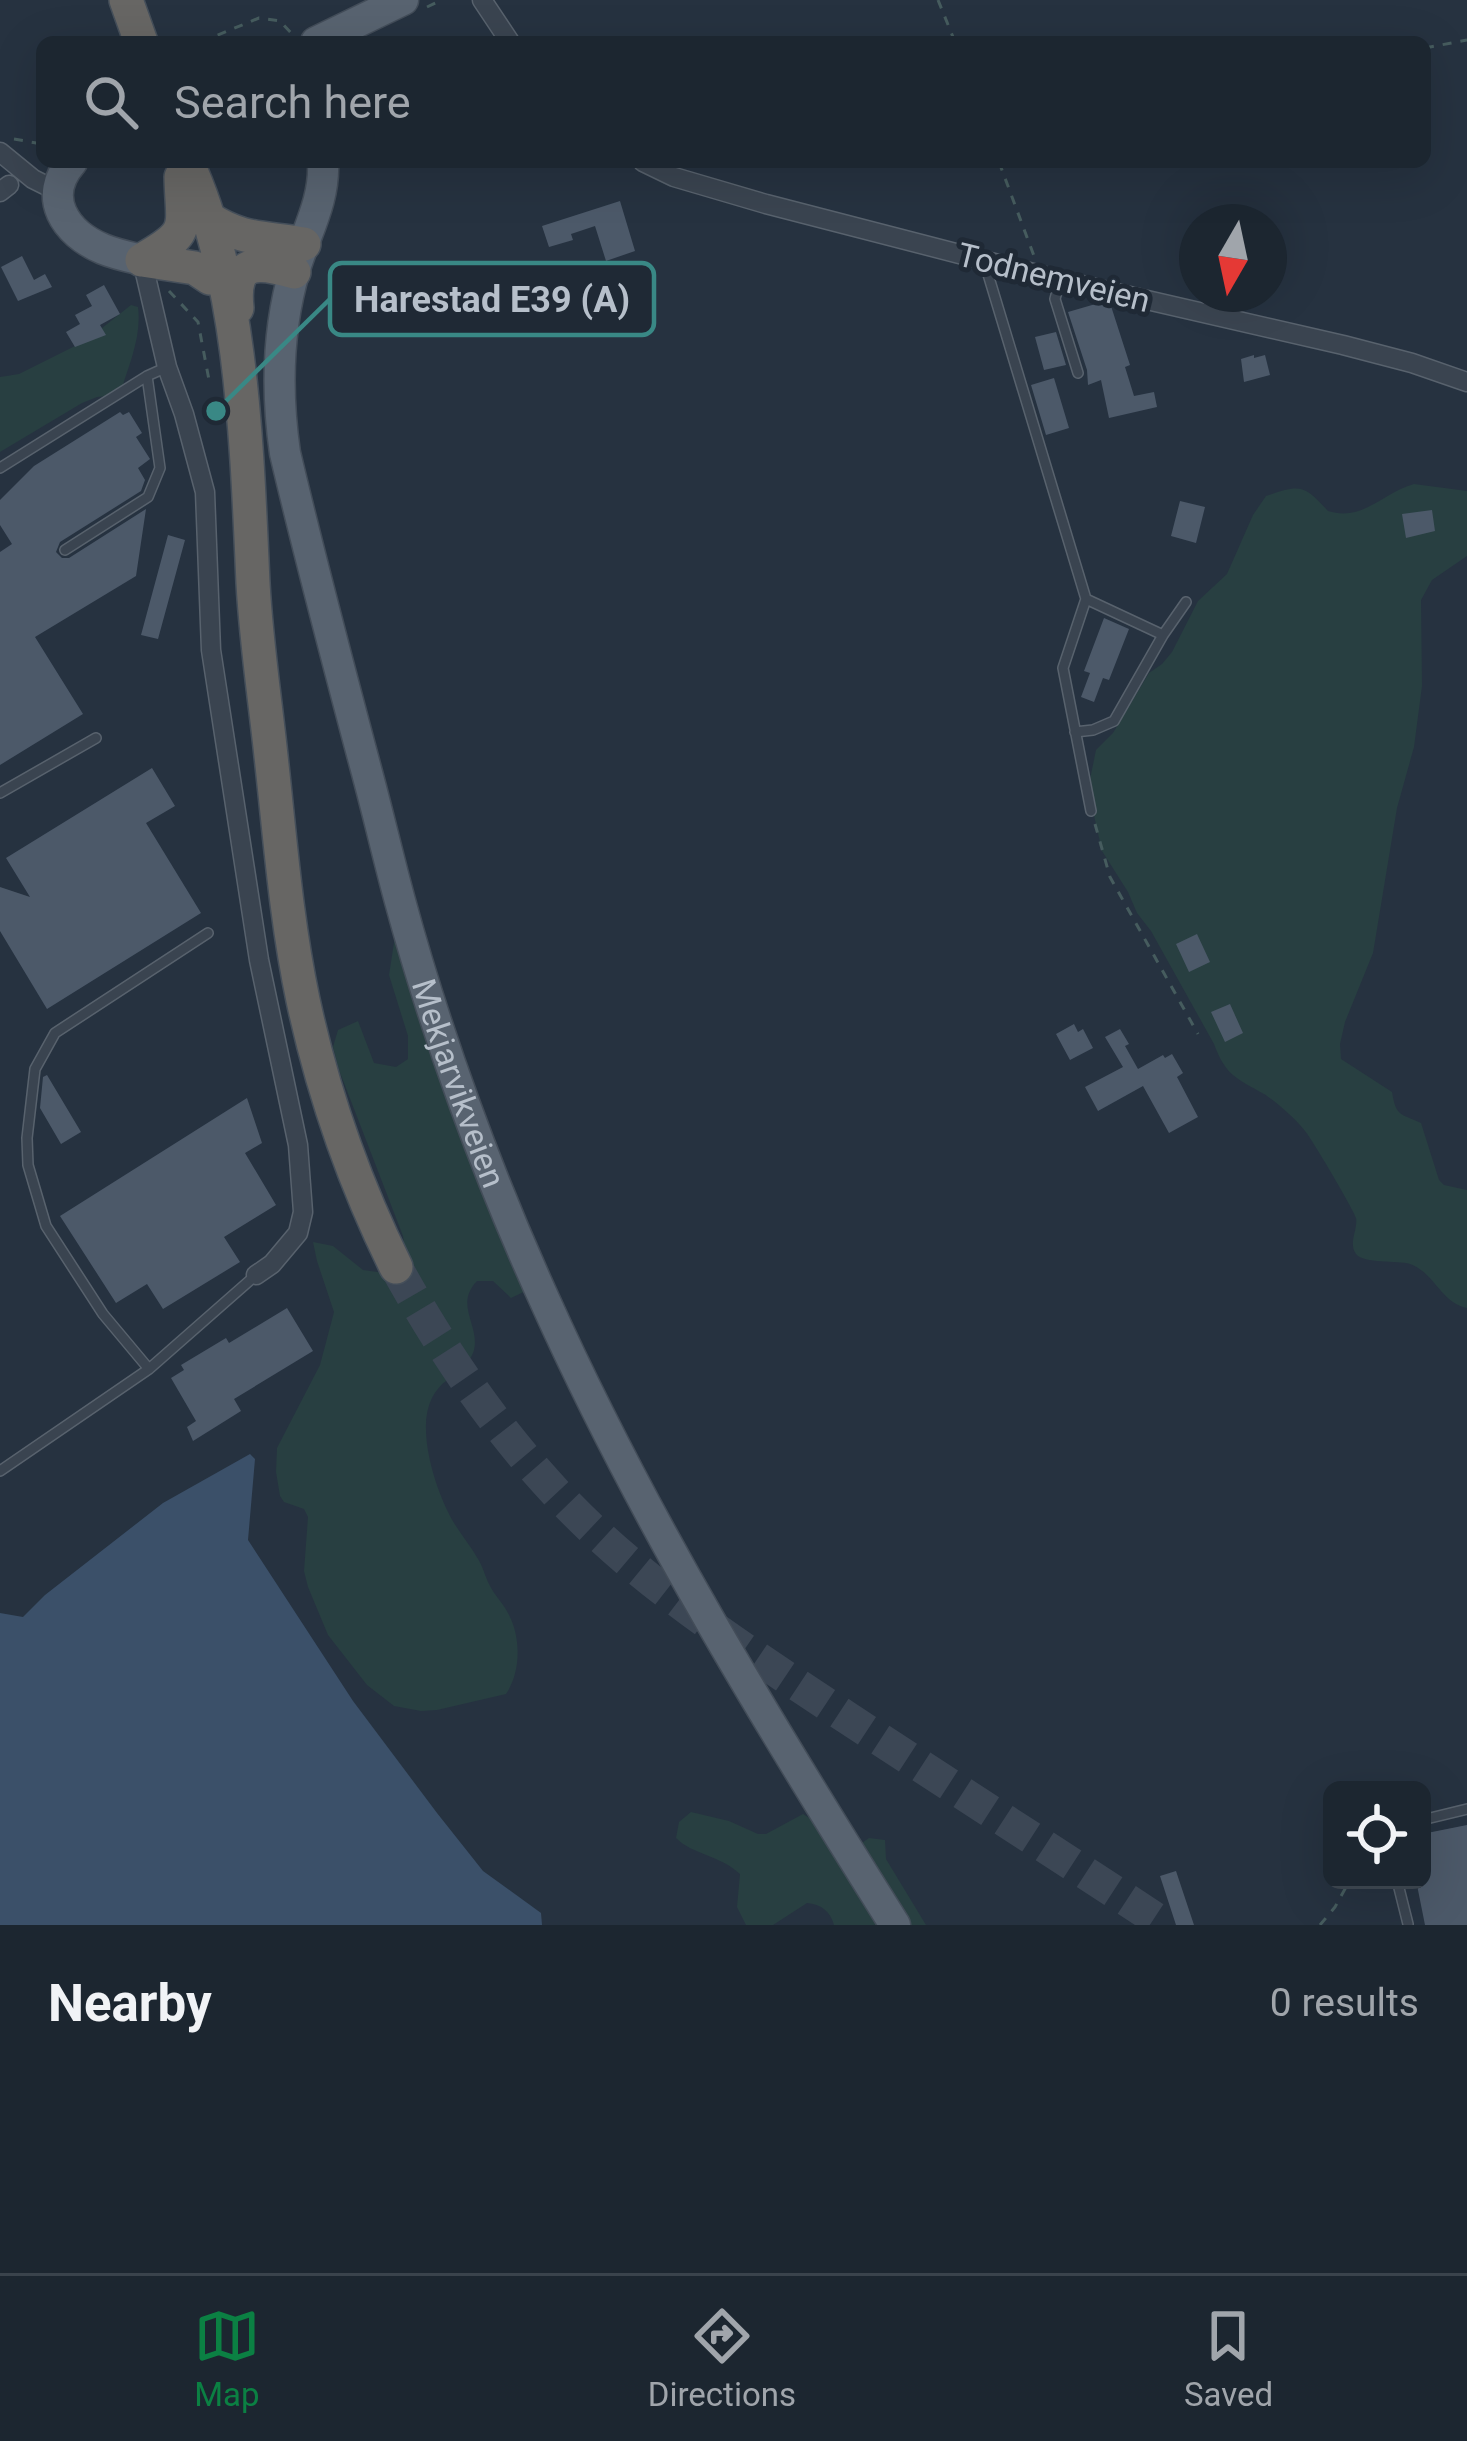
<!DOCTYPE html>
<html lang="en">
<head>
<meta charset="utf-8">
<style>
	body { margin:0; font-family:Roboto,sans-serif; background:#29323c; color:#f1f3f6 }
	.controls { position:absolute; right:36px; bottom:36px; display:grid; overflow:hidden; border-radius:18px; box-shadow:0 12px 48px #0002 }
	.controls button { width:108px; height:108px; display:grid; place-items:center; padding:0; border:0; border-bottom:3px solid #3a434c; background:#1c2630; color:#f1f3f6; font:60px sans-serif }
	.compass { position:absolute; left:1179px; top:204px; width:108px; height:108px; border-radius:50%; background:#1c2630; box-shadow:0 12px 48px #0002; rotate:189deg }
	.list { margin:0; padding:0; list-style:none }
	h2 { display:flex; justify-content:space-between; align-items:center; height:156px; margin:0; padding:0 48px; font-size:51px }
	h2 small { font-size:39px; font-weight:400; color:#a0a5ab }
	.icon { flex:none; width:66px; height:66px; fill:none; stroke:currentColor; stroke-width:2; stroke-linecap:round; stroke-linejoin:round }
	.map { position:relative; flex:none; width:1467px; height:1925px; overflow:hidden }
	.search { position:absolute; background:#1c2630; box-shadow:0 12px 48px #0002; left:36px; right:36px; top:36px; height:132px; display:flex; align-items:center; gap:30px; box-sizing:border-box; padding:0 42px; border-radius:18px; color:#a0a5ab; font-size:45px }
	.sheet { height:348px; background:#1c2630 }
	nav { display:flex; justify-content:space-around; align-items:center; box-sizing:border-box; height:168px; border-top:3px solid #3a434c; background:#1c2630; font-size:33px; color:#a0a5ab }
	nav a { display:grid; justify-items:center; gap:6px }
	nav .on { color:#0b8043 }
	.map>svg:first-child { display:block }
	.green { fill:#283f41 }
	.water { fill:#3b5069 }
	.building { fill:#4c5969 }
	.lines { fill:none; stroke-linecap:round; stroke-linejoin:round }
	.trunk-tunnel { stroke:#3c4755; stroke-width:33; stroke-dasharray:33 16; stroke-linecap:butt }
	.service-casing { stroke:#58626d; stroke-width:12 }
	.minor-casing { stroke:#58626d; stroke-width:21 }
	.primary-casing { stroke:#434d59; stroke-width:33 }
	.trunk-casing { stroke:#454f5a; stroke-width:36 }
	.path { stroke:#465c5e; stroke-width:3; stroke-dasharray:9 9; stroke-linecap:butt }
	.service { stroke:#3a4450; stroke-width:9 }
	.minor { stroke:#3a4450; stroke-width:18 }
	.primary { stroke:#586370; stroke-width:30 }
	.trunk { stroke:#676664; stroke-width:33 }
	.labels { text-anchor:middle; stroke-width:10; stroke-linejoin:round; paint-order:stroke }
	.street-label { font-size:33px; fill:#b6bfca; stroke:#1f2935 }
	.leader { fill:none; stroke:#398885; stroke-width:4.5 }
	.callout-dot { fill:#398885; stroke:#1f2935; stroke-width:4.5 }
	.callout { fill:#1f2935; stroke:#398885; stroke-width:4.5 }
	.callout-label { font-size:36px; text-anchor:middle; font-weight:bold; fill:#b6bfca }
</style>
</head>
<body>
<div class="map">
<svg width="1467" height="1925" viewBox="0 0 1467 1925">
	<rect width="100%" height="100%" fill="#263240"/>
	<!-- green -->
	<path class="green" d="M131,305L138,307C142,338 128,366 120,395L97,397L82,403L0,452V377L19,374L87,340Z
		M1414,484L1467,491V556L1432,580L1421,600L1422,686L1414,747L1397,808L1373,953L1345,1022L1340,1044L1341,1059L1392,1092C1396,1116 1399,1113 1421,1123L1439,1180L1444,1185L1467,1190V1308C1440,1302 1435,1273 1410,1264C1397,1260 1364,1264 1356,1254C1348,1243 1358,1230 1356,1218C1355,1212 1312,1139 1305,1131C1298,1121 1274,1100 1264,1094C1236,1078 1226,1076 1214,1044L1151,931L1137,913L1128,892L1102,851L1088,789L1096,750L1113,733L1149,673L1162,664L1172,652L1198,601L1227,574L1253,515L1266,496C1301,484 1304,485 1328,511C1363,522 1382,493 1414,484Z
		M395,936L428,967L535,1248L549,1269L534,1287L511,1298L493,1281H477C454,1305 480,1325 474,1350C465,1380 429,1374 426,1424C425,1452 436,1487 448,1512C456,1529 469,1543 478,1559C483,1567 485,1576 489,1584C494,1595 504,1604 509,1615C521,1638 521,1672 506,1694L437,1710L421,1711L394,1706L367,1685L328,1635L308,1587L304,1571L308,1517L304,1509L284,1502L280,1496L276,1472L277,1448L320,1365L334,1312L317,1261L313,1242L333,1246L363,1270L392,1274L405,1251L403,1236L339,1070L333,1047L338,1030L358,1021L374,1063L396,1067L408,1059V1036L389,975Z
		M691,1812L729,1821L758,1834H766L803,1814L856,1847L869,1838L885,1840L886,1859L926,1925H834C830,1911 821,1904 807,1903L773,1925H746L737,1907L740,1874C720,1855 693,1855 676,1838L679,1822Z"/>
	<!-- water -->
	<path class="water" d="M250,1454L255,1459L248,1540L353,1701L437,1813L483,1871L541,1913L542,1925H0V1613L23,1617L45,1595L163,1503Z"/>
	<!-- building -->
	<path class="building" d="M620,201L635,251L606,261L595,226L571,234L573,240L549,247L542,226Z
		M22,256L34,280L45,274L52,287L18,301L1,267Z
		M104,285L120,314L100,325L106,335L75,347L66,332L80,324L75,315L92,306L86,295Z
		M1099,303L1111,306L1130,365L1125,367L1134,396L1154,392L1157,407L1109,418L1101,380L1088,385L1087,370L1068,312Z
		M1056,332L1066,365L1044,370L1035,337Z
		M1254,355V358L1265,355L1270,375L1244,382L1241,359Z
		M1054,378L1069,428L1046,435L1031,385Z
		M120,412L123,415L129,412L142,433L136,437L150,459L138,468L145,480L141,491L60,542L56,552L62,558H69L146,509L136,576L35,637L83,714L0,765V552L12,544L0,525V500L34,466Z
		M1180,501L1205,507L1196,543L1171,536Z
		M1432,510L1435,531L1406,538L1402,514Z
		M168,535L185,540L158,639L141,635Z
		M1104,618L1129,629L1109,680L1103,678L1094,702L1081,697L1090,673L1084,671Z
		M152,768L175,806L146,823L201,913L47,1009L0,931V887L30,897L6,858Z
		M1197,934L1210,962L1189,972L1176,944Z
		M1230,1004L1243,1033L1225,1042L1211,1012Z
		M1074,1024L1078,1032L1083,1029L1093,1048L1070,1060L1056,1034Z
		M1120,1029L1129,1044L1125,1046L1138,1069L1163,1055L1165,1058L1172,1054L1183,1073L1177,1077L1198,1117L1169,1133L1143,1086L1098,1111L1085,1087L1123,1067L1105,1037Z
		M47,1075L81,1132L61,1144L40,1108L43,1077Z
		M247,1098L262,1143L245,1153L276,1205L224,1237L240,1262L163,1309L147,1284L116,1303L60,1216Z
		M287,1308L313,1351L234,1399L241,1411L193,1441L187,1427L196,1421L171,1378L184,1370L181,1365L226,1338L229,1343Z
		M1467,1825V1925H1425L1416,1880H1422V1834Z
		M1176,1871L1194,1925H1176L1160,1876Z"/>
	<g class="lines">
		<!-- trunk-tunnel -->
		<path class="trunk-tunnel" d="M396,1267C449,1363 511,1452 591,1528C668,1601 757,1658 846,1717C952,1787 1059,1855 1165,1925"/>
		<defs>
			<path id="service" d="M984,261L1086,599L1063,668L1091,811
				M1060,280L1055,299L1078,373
				M0,468L147,376L167,367
				M65,550L148,497L160,468L147,376
				M1086,599L1163,635
				M1075,732L1093,730L1114,721L1163,635L1186,602
				M0,793L96,738
				M149,1369L103,1314L46,1226L28,1165L27,1138L35,1069L55,1033L208,933
				M0,1471L149,1369L256,1275
				M1422,1820L1467,1809
				M1397,1880L1408,1924"/>
			<path id="minor" d="M482,0L510,42
				M0,152L33,179L57,191
				M643,162L674,177L766,204L1060,280L1343,345L1412,363L1467,382
				M0,192L9,185
				M142,260L167,367L184,414L205,492L211,650L259,960L298,1145L303,1212L298,1233L272,1264L256,1275"/>
			<g id="primary">
				<path d="M316,42L403,0"/>
				<path d="M72,162C41,197 65,233 103,249C115,254 129,257 142,260"/>
				<path id="s1" d="M323,162C325,201 306,232 295,269C277,330 276,391 285,453C310,559 338,664 366,769C378,813 388,857 400,901C436,1034 488,1176 545,1301C643,1519 768,1723 895,1925"/>
			</g>
			<path id="trunk" d="M126,0L141,42
				M187,162C243,282 247,452 253,583C256,641 265,699 271,756C280,837 286,920 303,1000C323,1093 354,1182 396,1267
				M208,218C242,241 266,237 304,244
				M142,260C193,231 182,229 181,177
				M142,260L195,268L210,278
				M237,308C232,259 256,261 294,272"/>
		</defs>
		<!-- service casing -->
		<use href="#service" class="service-casing"/>
		<!-- minor casing -->
		<use href="#minor" class="minor-casing"/>
		<!-- primary casing -->
		<use href="#primary" class="primary-casing"/>
		<!-- trunk casing -->
		<use href="#trunk" class="trunk-casing"/>
		<!-- path -->
		<path class="path" d="M938,0L955,42
			M427,7L442,0
			M201,42L259,18L280,21L293,35
			M275,42L290,35
			M1425,48L1467,40
			M14,139L42,144
			M999,162L1034,256
			M169,291L198,322L209,380
			M1095,824L1110,877L1198,1034
			M1320,1925L1335,1907L1350,1880"/>
		<!-- service -->
		<use href="#service" class="service"/>
		<!-- minor -->
		<use href="#minor" class="minor"/>
		<!-- primary -->
		<use href="#primary" class="primary"/>
		<!-- trunk -->
		<use href="#trunk" class="trunk"/>
	</g>
	<g class="labels">
		<!-- street labels -->
		<g class="street-label">
			<text transform="translate(1054 277) rotate(14)" y="12">Todnemveien</text>
			<text dy="12" stroke="none"><textPath href="#s1" startOffset="951">Mekjarvikveien</textPath></text>
		</g>
	</g>
	<!-- callouts -->
	<path class="leader" d="M216 411L330 299"/>
	<circle class="callout-dot" cx="216" cy="411" r="12"/>
	<rect class="callout" x="330" y="263" width="324" height="72" rx="12"/>
	<g class="callout-label">
		<text x="492" y="312">Harestad E39 (A)</text>
	</g>
</svg>
<div class="controls">
<button><svg class="icon" aria-label="locate" viewBox="0 0 24 24"><circle cx="12" cy="12" r="6"/><path d="M12 2v4M12 18v4M2 12h4M18 12h4"/></svg></button>
</div>
<svg class="compass" viewBox="-18 -18 36 36"><path d="M0-13l5 13h-10z" fill="#e53935"/><path d="M0 13l5-13h-10z" fill="#a0a5ab"/></svg>
<div class="search"><svg class="icon" aria-label="search" viewBox="0 0 24 24"><circle cx="10" cy="10" r="6"/><path d="M15 15l6 6"/></svg>Search here</div>
</div>
<section class="sheet">
<h2>Nearby<small>0 results</small></h2>
<ul class="list">
</ul>
</section>
<nav>
<a class="on"><svg class="icon" aria-label="map" viewBox="0 0 24 24"><path d="M3 6l6-2 6 2 6-2v14l-6 2-6-2-6 2zM9 4v14M15 6v14"/></svg>Map</a>
<a><svg class="icon" aria-label="directions" viewBox="0 0 24 24"><path d="M12 3l9 9-9 9-9-9zM9 14v-3h6M13 9l2 2-2 2"/></svg>Directions</a>
<a><svg class="icon" aria-label="saved" viewBox="0 0 24 24"><path d="M7 4h10v16l-5-4-5 4z"/></svg>Saved</a>
</nav>
</body>
</html>
